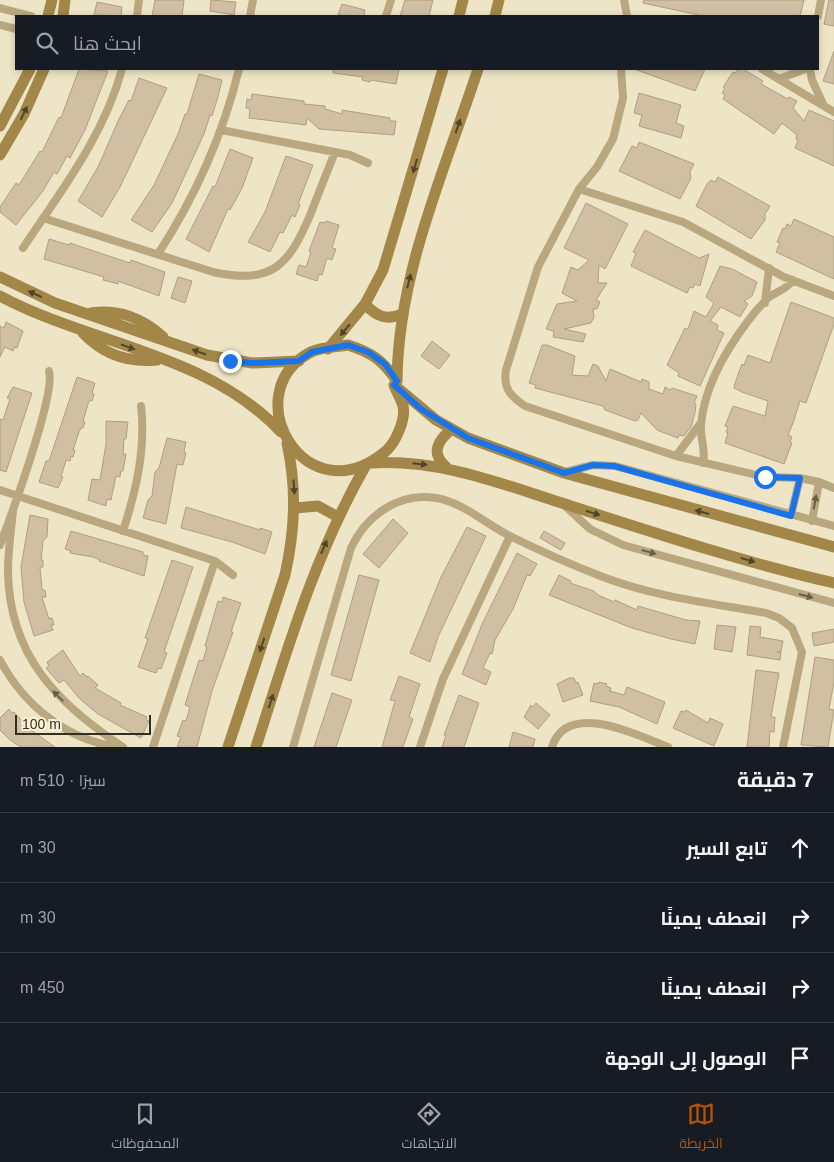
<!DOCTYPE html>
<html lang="ar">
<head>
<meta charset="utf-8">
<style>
	body { margin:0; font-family:Helvetica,Cairo,sans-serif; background:#242831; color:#f1f3f6; direction:rtl }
	.scale { position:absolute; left:15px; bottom:12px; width:136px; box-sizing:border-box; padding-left:5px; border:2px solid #332f23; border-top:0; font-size:14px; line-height:18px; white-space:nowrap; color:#332f23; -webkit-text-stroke:4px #fbf2d3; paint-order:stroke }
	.stop { position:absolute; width:15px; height:15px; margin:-11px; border:4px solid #1a73e8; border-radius:50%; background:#fff }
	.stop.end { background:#1a73e8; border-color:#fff; box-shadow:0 1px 5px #0008 }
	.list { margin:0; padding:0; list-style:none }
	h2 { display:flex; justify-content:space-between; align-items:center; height:65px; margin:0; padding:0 20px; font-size:21px }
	h2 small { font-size:16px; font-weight:400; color:#9ea1a6 }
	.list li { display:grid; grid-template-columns:32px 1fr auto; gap:15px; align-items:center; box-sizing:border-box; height:70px; padding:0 20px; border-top:1px solid #363941 }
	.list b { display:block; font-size:19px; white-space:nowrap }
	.list em { font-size:16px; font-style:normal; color:#9ea1a6 }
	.icon { flex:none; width:28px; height:28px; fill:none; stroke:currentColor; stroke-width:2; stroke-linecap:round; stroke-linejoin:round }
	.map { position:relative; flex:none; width:834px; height:747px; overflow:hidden; direction:ltr }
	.search { position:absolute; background:#171b24; box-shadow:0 2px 8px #0003; left:15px; right:15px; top:15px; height:55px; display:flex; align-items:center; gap:12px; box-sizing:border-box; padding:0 18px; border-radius:0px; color:#9ea1a6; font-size:19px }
	.sheet { height:345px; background:#171b24 }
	nav { display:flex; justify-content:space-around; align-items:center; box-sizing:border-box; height:70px; border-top:1px solid #363941; background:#171b24; font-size:14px; color:#9ea1a6 }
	nav a { display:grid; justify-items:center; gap:2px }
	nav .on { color:#b45309 }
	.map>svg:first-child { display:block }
	.building { fill:#d0bfa3; stroke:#af9e83 }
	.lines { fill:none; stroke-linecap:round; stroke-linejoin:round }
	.street { stroke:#b8a77f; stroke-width:8 }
	.secondary { stroke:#a28749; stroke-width:11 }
	.oneway { fill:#4f452c }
	.oneway2 { fill:#685f48 }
	.route { stroke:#1a73e8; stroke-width:6 }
</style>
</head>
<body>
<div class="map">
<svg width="834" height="747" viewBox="0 0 834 747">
	<rect width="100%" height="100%" fill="#eee5c6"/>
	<!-- building -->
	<path class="building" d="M155,0H184L182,16H152Z
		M211,0L236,2L234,15L210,11Z
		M405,0H433L429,16H400Z
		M644,0H804L800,16H703L643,3Z
		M829,0H834V26L824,24Z
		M97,2L122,7L121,16L94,15Z
		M342,4L365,10L364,16L338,15Z
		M834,51V84L823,81Z
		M79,69L108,71L85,130L70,158L67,156L57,174L54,172L43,191L16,225L0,212V207L16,183L19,185L40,151L42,152L59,117L61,118Z
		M333,69H399L396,84L370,80V82L362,80L363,77L333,73Z
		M634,69H705L695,91Z
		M738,69H743L763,81L761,84L788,99L789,97L797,101L793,108L804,121L809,110L834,121V166L795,148L798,140L796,139L797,135L782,123L774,134L723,99L725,95L722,93L725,88L723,87L733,72L735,73Z
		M199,74L222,80L217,100L212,116L210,115L204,134L172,203L152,232L131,220L154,185L178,134L185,114H187Z
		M139,78L167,88L120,187L102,217L78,201L98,167L119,119L129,100L131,101Z
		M639,93L681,105L676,123L684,126L681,138L639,126L642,115L634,113Z
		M252,94L304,101V104L325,106V109L342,114V110L390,118V121H396L394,135L319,129L307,118L306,125L249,118L250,109L246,108L247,99L251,100Z
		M639,142L694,164L690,172L691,178L680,199L619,171L632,146L637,148Z
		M230,149L253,158L242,188L230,210L228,209L209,252L186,239L213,186L215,187Z
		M286,156L313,165L298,204L300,205L295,217L292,215L283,233L280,232L270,252L248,242L265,212Z
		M718,177L770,206L765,214V220L751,239L696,206L707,184L711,180L715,182Z
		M586,203L628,224L605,269L599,265L598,283H607L596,300L600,302L597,309H593L594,317L591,323L564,329L586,334L583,342L553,337L554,331L546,329L557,304L577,301L562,293L571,267L578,270L589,260L564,248Z
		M794,219L834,237V279L776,252L780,243L777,242L783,228L785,229L787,224L791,226Z
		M326,221L339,225L332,248L336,249L332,260L327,258L322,275L319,274L317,281L296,274L299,265L306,267L311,252L309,251L320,222L325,223Z
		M645,230L699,258L709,254L700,286L695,284L693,288L690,287L687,293L631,266L636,253L633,252Z
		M49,239L69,245L70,243L130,263L131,260L165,272L159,296L118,281V284L103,280L104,277L44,259Z
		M720,266L732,269L757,282L752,296L744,301L748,304L740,317L721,307L710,321L718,325L717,330L724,333L700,386L678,376L679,373L667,365L685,328L688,329L694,311L706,317L714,303L706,297Z
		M178,277L192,281L185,303L171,298Z
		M791,302L834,318V324L806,403L800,401L793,423L788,435L792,437L790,442L792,443L784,464L725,443L728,433L726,432L728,427L725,426L733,406L765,416L768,401L742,392L734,388L735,383L742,364L744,365L748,355L770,363Z
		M6,322L23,331L17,348L15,347L13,351L5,347L0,357V326L4,328Z
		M432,341L450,355L439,369L421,356Z
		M542,345H547L575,356L572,375L588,376L593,364L598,366L606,381L610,369L641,382L642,379L649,382V389L663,394L665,387L670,390L672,388L697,396L694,403L696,404L695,413L691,427L684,436L679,435L678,438L657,430L641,413L638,420L635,421L605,410L603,406L535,388L536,385L529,383Z
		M77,377L95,383L92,393L94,394L92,401L90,400L88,404L83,421L85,422L83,428H81L79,432L73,450H75L73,457L71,456L70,461L66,460L61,477H63L58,488L39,482L46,461H49Z
		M13,387L32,393L6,472L0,470V419L3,420L10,399L7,398Z
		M106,421L128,422L126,439H124L123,454H126L123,471H121L120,477L116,476L111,500L107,499L106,506L88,500L92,479L100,480L106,444Z
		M167,438L186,442L184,452L186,453L183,465L177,464L166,524L143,518L148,500L152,496L155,472L159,468Z
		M186,507L260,530V528L272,532L265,554L232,542L181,528Z
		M30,515L48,519L47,537L43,541L41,560H43V567H40L42,590H45L46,597H42L49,619L52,618L54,625H51L53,630L34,636L24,602L21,567Z
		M393,519L408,533L379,568L363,554Z
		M467,527L486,536L438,637L430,662L410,653L441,577Z
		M71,531L143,552V555L148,556L144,576L99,561L100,560L93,557L70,553L71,551L65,549Z
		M544,531L565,543L561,550L540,538Z
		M517,553L537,564L530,576L527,575L513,609L495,640L492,654L490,653L483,668L491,672L486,685L462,674L483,622Z
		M172,560L193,567L164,652L167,653L161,669L158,668L156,673L138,667L148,639L145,638Z
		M359,575L379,580L351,681L331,675Z
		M559,575L571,581L570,583L594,591L598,595L614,602L615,600L637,610L638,606L686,620L700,621L695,644L671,639L632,628L549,595Z
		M223,597L241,603L231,632H233L212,691L197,747H177L181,737L177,736L183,720L186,721L190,707L185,705L199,660L203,661L207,647L205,646L218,601L222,602Z
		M717,625L736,627L732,652L714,649Z
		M750,626L761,627L760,637L783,641L781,651L777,652H781L780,660L747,655Z
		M834,629V642L814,646L812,633Z
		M63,650L80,676L83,673L87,677L88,676L98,685L95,688L121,703L120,705L147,717L146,720L149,721L141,738L98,714L80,699L64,680L59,683L51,674L46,668L49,666L47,662Z
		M815,657L834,660V682L829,709L834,710L828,747L801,745Z
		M756,670L779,673L771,717H775L774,732L770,731L769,747H747Z
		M399,676L420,684L409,717L413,719L403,747H382L395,701L390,700Z
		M569,678H574L576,683L578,682L583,695L563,702L557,684Z
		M599,682L607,684L606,686L611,688L610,691L624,695L627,687L665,702L657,724L619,707L590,701L594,683L598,684Z
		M332,693L352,700L336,747H314Z
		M459,695L479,703L464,747H442L446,735H444Z
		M536,703L550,715L538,729L524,717L531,705L533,707Z
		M9,709L12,713L14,712L28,728L55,747H21L10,740L0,730V718Z
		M686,710L708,723L710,718L723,724L714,746L673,728L681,711L685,712Z
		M513,732L535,739L533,747H509Z"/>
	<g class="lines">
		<!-- street -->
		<path class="street" d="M624,0L627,16
			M0,8L31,16
			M137,16L139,0
			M250,16L253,0
			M386,16L391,0
			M818,16L821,0
			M0,25L16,29
			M621,69L623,98L613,139L597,167L579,189L538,267L506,370C503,388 510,396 525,406L676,456L765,477L800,478L819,482L834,488
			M762,69L834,112
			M810,69L812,80L823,104
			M779,79L805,69
			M221,130L350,155L368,163
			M579,189L683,222L784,277L834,296
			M43,218L213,272C273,285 289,265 311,213C319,192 327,172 335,152
			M23,248C61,191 104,136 122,69
			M158,254C195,197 223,135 239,69
			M765,303L769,268
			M676,456L700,424
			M703,463C706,450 700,438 701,425C704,388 726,350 748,321C754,313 761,305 768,298C776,291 787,290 793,280
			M565,472L593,465L615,466L834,526
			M0,490L215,561L233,575
			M564,505L590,529L623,545L834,603
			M13,511C11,531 8,551 8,571C9,656 58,704 123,747
			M791,515L800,478
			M812,521L819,482
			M123,531C136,491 146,449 141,406
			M0,545C11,516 56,394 49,371
			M0,660C23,704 67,741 119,747
			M153,747L215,561
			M293,747L351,548C366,516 398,492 436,498C462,502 486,524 510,536C540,551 572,565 603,577C655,597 711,603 766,613L779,618L792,628L802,652L783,747
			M420,747L443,679L510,536
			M552,747C567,699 639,736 668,747"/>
		<!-- secondary -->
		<path class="secondary" d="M48,16L52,0
			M63,16L65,0
			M459,16L463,0
			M495,16L499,0
			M0,126L30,69
			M0,155L24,114L44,69
			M0,277L55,303L207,355L252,363L299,361
			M0,296C92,345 207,353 281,432
			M365,304C376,316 386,321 402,314
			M91,313C118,309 143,318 163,337
			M83,333C103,354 128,363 157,360
			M348,345C373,353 382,360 397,381L394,385C396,391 401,399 403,406C406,419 396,442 386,451C305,519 234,392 311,352C321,347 337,347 348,345Z
			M328,349L365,304L383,270L443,69
			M397,381C398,272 445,170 478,69
			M394,385L436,420L468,438L564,473L834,547
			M371,463C439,459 499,483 562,503C652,532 742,562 834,583
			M446,467C430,453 438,440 452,429
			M295,508L318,506L338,517
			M228,747L285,575C295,530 297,489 287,443
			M256,747C287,650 315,554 366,465"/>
	</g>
	<!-- one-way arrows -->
	<defs><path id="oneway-solid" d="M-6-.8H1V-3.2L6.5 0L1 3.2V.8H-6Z" transform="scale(1.25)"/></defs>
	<g class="oneway">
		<use href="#oneway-solid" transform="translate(24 113) rotate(-64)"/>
		<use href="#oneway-solid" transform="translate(458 126) rotate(-71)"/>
		<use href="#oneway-solid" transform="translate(415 166) rotate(106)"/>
		<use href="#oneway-solid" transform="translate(409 281) rotate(-76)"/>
		<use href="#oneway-solid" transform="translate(35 294) rotate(-156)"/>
		<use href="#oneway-solid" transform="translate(345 330) rotate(130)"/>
		<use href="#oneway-solid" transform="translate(128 347) rotate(20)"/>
		<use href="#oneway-solid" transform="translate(199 352) rotate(-161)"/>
		<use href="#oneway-solid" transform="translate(420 464) rotate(6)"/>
		<use href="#oneway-solid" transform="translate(294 487) rotate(86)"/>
		<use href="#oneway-solid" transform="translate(702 512) rotate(-165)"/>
		<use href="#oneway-solid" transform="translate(593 513) rotate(17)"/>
		<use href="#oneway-solid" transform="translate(324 547) rotate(-67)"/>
		<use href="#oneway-solid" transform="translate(748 560) rotate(16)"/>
		<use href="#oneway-solid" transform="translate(262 645) rotate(108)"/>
		<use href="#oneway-solid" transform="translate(271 701) rotate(-72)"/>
	</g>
	<g class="oneway2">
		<use href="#oneway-solid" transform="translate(815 502) rotate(-80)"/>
		<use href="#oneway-solid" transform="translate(649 552) rotate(16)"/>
		<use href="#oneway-solid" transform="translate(806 596) rotate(15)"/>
		<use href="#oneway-solid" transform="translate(58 696) rotate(-134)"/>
	</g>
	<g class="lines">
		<!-- route -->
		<path class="route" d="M230,361L252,363L299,361L312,352L348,345L368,352L385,364L397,381L394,385L421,409L468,438L564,473L593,465L614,466L791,516L800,478L765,477"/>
	</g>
</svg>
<div class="scale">100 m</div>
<div class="stop" style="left:765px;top:477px"></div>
<div class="stop end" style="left:230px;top:361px"></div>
<div class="search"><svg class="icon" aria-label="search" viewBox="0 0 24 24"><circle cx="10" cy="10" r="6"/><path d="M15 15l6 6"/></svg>ابحث هنا</div>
</div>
<section class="sheet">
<h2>7 دقيقة<small>سيرًا · 510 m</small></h2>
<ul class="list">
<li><svg class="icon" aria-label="ahead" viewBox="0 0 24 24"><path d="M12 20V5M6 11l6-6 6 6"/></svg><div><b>تابع السير</b></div><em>30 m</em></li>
<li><svg class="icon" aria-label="right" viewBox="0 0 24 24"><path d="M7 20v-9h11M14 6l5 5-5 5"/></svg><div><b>انعطف يمينًا</b></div><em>30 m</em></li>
<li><svg class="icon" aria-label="right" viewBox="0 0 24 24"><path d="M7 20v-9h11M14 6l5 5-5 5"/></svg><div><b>انعطف يمينًا</b></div><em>450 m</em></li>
<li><svg class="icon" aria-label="arrive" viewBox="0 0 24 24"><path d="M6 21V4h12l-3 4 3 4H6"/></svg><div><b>الوصول إلى الوجهة</b></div></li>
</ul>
</section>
<nav>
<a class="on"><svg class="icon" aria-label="map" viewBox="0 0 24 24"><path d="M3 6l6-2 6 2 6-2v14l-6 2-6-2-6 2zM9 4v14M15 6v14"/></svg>الخريطة</a>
<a><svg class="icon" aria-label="directions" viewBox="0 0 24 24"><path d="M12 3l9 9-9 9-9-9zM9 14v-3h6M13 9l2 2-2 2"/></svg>الاتجاهات</a>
<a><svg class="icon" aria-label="saved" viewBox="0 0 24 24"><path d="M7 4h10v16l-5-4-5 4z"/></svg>المحفوظات</a>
</nav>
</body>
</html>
